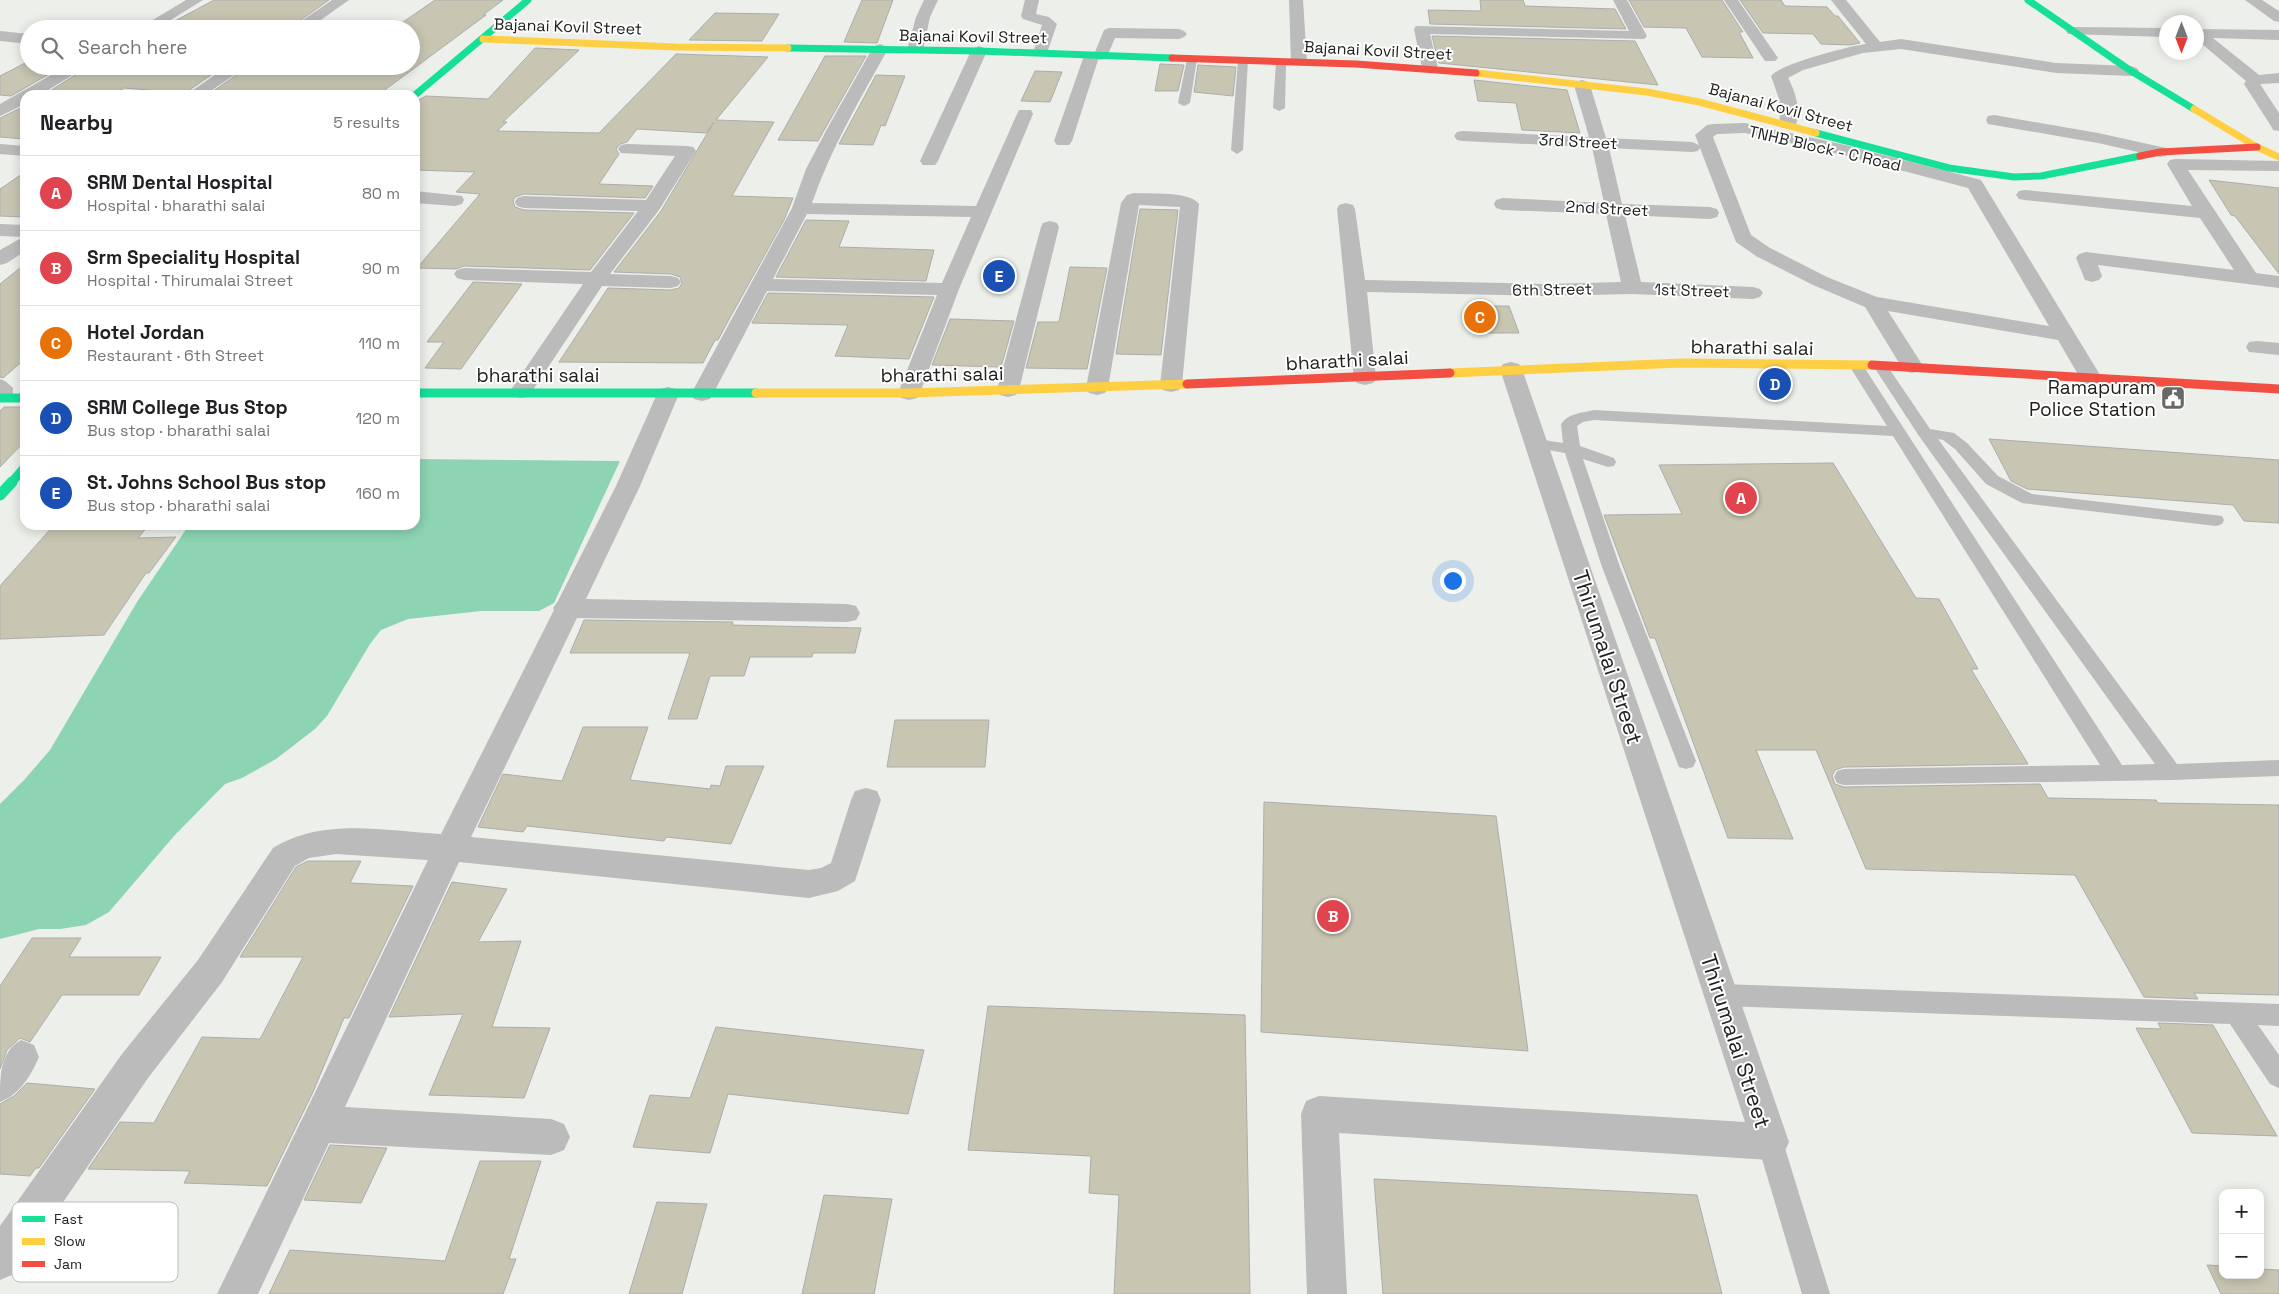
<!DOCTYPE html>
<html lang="en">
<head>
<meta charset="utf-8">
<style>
	body { margin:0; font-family:"Space Grotesk",sans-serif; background:#f6f6f6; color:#202124 }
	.controls { position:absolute; right:15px; bottom:15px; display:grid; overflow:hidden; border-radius:10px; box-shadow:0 2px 12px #0003 }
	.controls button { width:45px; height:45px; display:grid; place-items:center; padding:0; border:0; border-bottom:1px solid #e0e0e0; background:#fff; color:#202124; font:25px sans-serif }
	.compass { position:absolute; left:2159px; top:15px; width:45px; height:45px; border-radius:50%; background:#fff; box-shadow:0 2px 12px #0003; rotate:180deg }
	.you { position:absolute; left:1452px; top:580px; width:18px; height:18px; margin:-12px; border:4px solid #fff; border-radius:50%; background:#1a73e8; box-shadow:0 0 0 8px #1a73e833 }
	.badge { display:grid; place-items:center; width:32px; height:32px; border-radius:50%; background:#686966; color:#fff; font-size:16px; font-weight:700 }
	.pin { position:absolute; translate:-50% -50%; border:2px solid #fff; box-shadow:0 1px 5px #0006 }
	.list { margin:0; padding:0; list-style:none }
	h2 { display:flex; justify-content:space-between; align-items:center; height:65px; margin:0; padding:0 20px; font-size:21px }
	h2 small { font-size:16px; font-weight:400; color:#757577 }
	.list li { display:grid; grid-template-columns:32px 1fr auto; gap:15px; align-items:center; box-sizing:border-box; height:75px; padding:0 20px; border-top:1px solid #e0e0e0 }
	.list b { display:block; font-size:19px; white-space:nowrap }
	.list p { margin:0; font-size:16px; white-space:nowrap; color:#757577 }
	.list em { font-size:16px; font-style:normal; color:#757577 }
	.icon { flex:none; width:28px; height:28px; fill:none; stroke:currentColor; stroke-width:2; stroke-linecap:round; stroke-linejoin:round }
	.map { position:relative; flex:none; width:2279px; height:1294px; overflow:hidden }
	.search { position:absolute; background:#fff; box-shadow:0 2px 12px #0003; left:20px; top:20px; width:400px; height:55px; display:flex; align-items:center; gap:12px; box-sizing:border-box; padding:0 18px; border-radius:28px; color:#757577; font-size:19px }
	.panel { position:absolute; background:#fff; box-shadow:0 2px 12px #0003; left:20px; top:90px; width:400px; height:440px; border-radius:15px }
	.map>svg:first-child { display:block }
	.water { fill:#8cd4b2 }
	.building { fill:#c8c6b2; stroke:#acadaa }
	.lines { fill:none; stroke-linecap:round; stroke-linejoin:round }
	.lane { fill:#babbba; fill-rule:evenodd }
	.street { fill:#babbba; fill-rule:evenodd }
	.fast-far2 { stroke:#16e098; stroke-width:7 }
	.fast-far1 { stroke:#16e098; stroke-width:9 }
	.fast { stroke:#16e098; stroke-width:11 }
	.slow-far1 { stroke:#ffcf43; stroke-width:7 }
	.slow { stroke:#ffcf43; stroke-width:9 }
	.jam-far1 { stroke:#f24e42; stroke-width:7 }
	.jam { stroke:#f24e42; stroke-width:9 }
	.labels { text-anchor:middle; stroke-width:4; stroke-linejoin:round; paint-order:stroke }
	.far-street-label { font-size:16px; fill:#21211f; stroke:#fff }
	.street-label { font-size:19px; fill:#21211f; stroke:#fff }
	.poi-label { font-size:19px; fill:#21211f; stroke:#fff; text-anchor:end }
	.near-street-label { font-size:22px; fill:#21211f; stroke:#fff }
	.key { fill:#fff; stroke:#bcbcbc; stroke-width:1 }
	.key-label { font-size:14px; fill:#21211f }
</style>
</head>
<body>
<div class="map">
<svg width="2279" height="1294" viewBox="0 0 2279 1294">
	<rect width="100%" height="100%" fill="#edefea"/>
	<!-- water -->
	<path class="water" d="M415,459L620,461L554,603L539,611H481L408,619L381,630L370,644L327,716L315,729L276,759L242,778L225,784L174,836L109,912L86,925L60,929H39L0,939V804L25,779L50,750L137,602L189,525H415Z"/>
	<!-- building -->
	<path class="building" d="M214,0H329L288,29H160Z
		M435,0H503L483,15H486L378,95H282L215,90L249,66H411V29H393Z
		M862,0H893L877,43L844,42Z
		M1480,0H1523L1525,6L1615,9L1626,29L1430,24L1428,10L1481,11Z
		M1629,0H1722L1743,32H1739L1753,58L1702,57L1686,28L1644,27Z
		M1740,0H1781L1785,6L1827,7L1835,16H1838L1860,43L1850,45L1821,44L1813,34L1763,33Z
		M715,13L779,14L762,41L689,40Z
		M1432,36L1635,41L1658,85L1439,63Z
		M535,48L579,50L503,122H507L497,131L599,133L676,54L768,57L716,120L774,122L732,196L793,198L784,220L727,323L718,340H715L703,363L559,362L608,288L671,290L679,288L682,283L680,277L671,274L614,272L661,211L714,122L706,133L637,129L627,142L620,144L616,149L619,154L599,184L653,186L645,198L524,194L515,197L513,201L515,207L524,210L634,213L590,270L464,266L456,269L417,268L480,194L456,192L475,172L415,170V102L426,96L488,99Z
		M825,56H866L818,141L778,140Z
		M25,63V66H63L11,96L0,95V76Z
		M1160,64L1184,65L1178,91H1155Z
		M1198,65L1236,67L1233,96L1194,92Z
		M89,66H224L185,93L124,88L112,95H44Z
		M1035,71L1062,72L1050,102L1021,101Z
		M876,75L905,76L885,126L881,125L873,145L839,144Z
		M1474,80L1567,90L1580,133L1522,130L1516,103L1478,101Z
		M25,106V139L0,137V118Z
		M25,172V217L0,216V189Z
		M2209,180L2279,188V274L2235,216L2231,215Z
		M1140,209L1178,210L1161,355L1116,354Z
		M806,220L849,221L839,247L934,250L926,281L776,277Z
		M25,264V359L3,378L0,377V284Z
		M1070,267L1107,268L1087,369L1026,368L1038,322H1059Z
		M473,282L522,284L461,369L425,368L444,342H427Z
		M768,293L934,297L909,359L835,356L848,325L752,323Z
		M1469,306H1509L1519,333H1478Z
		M950,319L1014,321L1001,367L932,365Z
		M4,407H25V441L0,467V411Z
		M1989,439L2279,460V523L2244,521L2233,505L2027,489L2011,481Z
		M1833,463L1916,598L1939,599L1978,669H1971L2028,764L1844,767L1835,770L1832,776L1835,784L1844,787L2040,784L2048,798L2156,800L2158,803L2279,805V995L2194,993L2198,999L2144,997L2075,875L1866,869L1816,750H1756L1793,839L1728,838L1655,638H1650L1604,515L1682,514L1659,465Z
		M54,525H149L138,538L176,537L149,573H146L104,635L0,639V586Z
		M584,620L733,622L732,625L861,628L855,653H813L812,657H750L744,676H710L697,719H668L690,653H570Z
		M895,720H989L985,767H887Z
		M583,727H648L630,780L710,789L711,785L720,786L726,766H764L731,844L666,837L664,841L527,826L523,832L478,827L503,774L562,781Z
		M1264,802L1496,816L1528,1051L1261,1032Z
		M308,861H361L350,883L413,886L349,1018H344L313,1092L267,1186L184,1183L190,1171L88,1169L120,1122L154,1123L202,1037L260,1039L303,957H240L296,867Z
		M452,882L507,889L478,942L521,941L492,1027L550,1028L524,1098L429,1095L463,1014L389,1017Z
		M32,938H81L69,957H161L139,995H62L30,1042L20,1038L7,1050L0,1069V986Z
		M988,1006L1245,1015L1250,1294H1114L1119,1195L1089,1193L1091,1156L968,1150Z
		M2158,1023L2213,1025L2277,1136L2192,1133L2136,1028L2161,1029Z
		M716,1027L924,1050L908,1114L728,1094L710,1153L633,1147L650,1095L690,1098Z
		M27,1083L95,1089L39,1168H36L30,1176L0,1174V1104L14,1096Z
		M330,1145L387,1148L361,1203L304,1200Z
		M480,1161H541L509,1259H516L503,1294H269L290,1250L445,1261Z
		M1374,1179L1697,1195L1722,1294H1383Z
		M824,1195L892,1199L874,1294H802Z
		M657,1202L707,1204L682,1294H629Z
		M2207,1265L2223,1266V1275H2260V1269L2279,1270V1294H2221Z"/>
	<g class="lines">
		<!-- lane -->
		<path class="lane" d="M1192,56L1197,59L1190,103L1184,106L1178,103L1187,59Z
			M1243,57L1248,60L1243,150L1237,154L1231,150L1238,60Z
			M1281,59L1286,62L1285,108L1279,111L1273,108L1276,62Z
			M1857,363L1864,367L2122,765L2155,764L1919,436L1874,367L1881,363L1886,364L1930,429L1954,433L1967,443L1998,476L2032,494L2222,516L2224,520L2222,524L2216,526L2022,503L1986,484L1955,449L1943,440L1938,439L2177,764L2279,760V776L2172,780L1844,785L1837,783L1834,777L1837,771L1844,769L2100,765L1893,436L1594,420L1583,422L1577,426L1580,446L1614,458L1616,462L1614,466L1608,467L1583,459L1620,567L1696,761L1693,767L1686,769L1679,767L1602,567L1565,453L1531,447L1529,444L1531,441L1537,439L1563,443L1561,424C1569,413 1582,413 1594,410L1887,426L1850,367Z
			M0,379L5,381L13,388V398L10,401H0Z
			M1721,984L2279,1004V1026L2258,1025L2279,1055V1088L2270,1084L2230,1024L1721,1006L1713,1003L1709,995L1713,987Z
			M1770,1129L1779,1133L1783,1142L1830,1294H1802L1757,1142L1761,1133Z"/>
		<!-- street -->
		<path class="street" d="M186,0H203L156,29H138Z
			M332,0H349L308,29H290Z
			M924,0H938L930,17L923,50L920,53H910L907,50L916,17Z
			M1025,0H1039L1036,14L1049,17L1057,24L1046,56H1036L1033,53L1042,25L1023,19L1021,16Z
			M1289,0H1303L1307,62L1305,65H1293L1291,62Z
			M1613,0H1627L1647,36L1644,39L1430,34L1438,68L1436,71H1424L1422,68L1414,29L1416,26L1629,31Z
			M1724,0H1738L1778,58L1775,61H1765Z
			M1831,0H1846L1880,42L1901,39L2056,63L2131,66L2137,68L2139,71L2137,74L2131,76L2056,73L1901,49L1863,53L1803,70L1788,78C1795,90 1803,115 1794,128H1782L1780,124L1779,99L1771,76C1780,64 1849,46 1866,44Z
			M2245,0H2262L2279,11V22L2274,21Z
			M2073,27L2166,28V37L2068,34L2066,31L2068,28Z
			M1109,28L1179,29L1184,31L1187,34L1184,37L1179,39L1115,38L1106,59L1098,60L1072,141L1069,145H1057L1054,141L1084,56L1087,53L1095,52L1104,30Z
			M2196,29L2279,30V40L2213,38L2259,75L2279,73V83L2260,84L2279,113V131L2273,130L2271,126L2244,84L2246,81L2196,39Z
			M0,31L29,34V44L0,41Z
			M880,44L885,46L888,49C860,99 831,148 812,203L976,206L1017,114L1019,110H1031L1033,114L959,289L920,393L917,398L909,400L901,398L898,393L937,295L767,291L713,394L710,399L702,401L694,399L691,394L792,208L806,169L827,129L872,49L875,46ZM807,214L971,217L942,283L773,279Z
			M979,46L984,48L987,51L938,161L935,165H923L920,161L971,51L974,48Z
			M67,66H87L40,95H25V104L0,116V104Z
			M228,66H247L205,95H186Z
			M1582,80L1588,82L1590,85L1606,138L1692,142L1699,145L1695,135L1707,125L1713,124L1745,123L1845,145L1981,180L2102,378L2099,383L2091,385L2083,383L2058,340L1888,311L1923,366L1920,371L1912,373L1904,371L1865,307L1813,285L1756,256L1736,242L1700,148L1698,151L1692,152L1609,148L1622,204L1710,207L1717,209L1719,213L1717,217L1710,219L1625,215L1641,282L1753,287L1760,289L1763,293L1760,297L1753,299L1632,294L1544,296L1367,292L1376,378L1373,383L1365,385L1357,383L1354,378L1337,209L1339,205L1346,203L1353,205L1355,209L1365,280L1544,284L1621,282L1606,214L1503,210L1496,208L1494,204L1496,200L1503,198L1604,203L1592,147L1463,141L1457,140L1454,136L1457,132L1463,131L1589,137L1574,85L1576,82ZM1745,133L1843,155L1968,188L2049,326L1877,297L1827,277L1770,248L1751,235L1713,137L1717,134Z
			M1994,115L2098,133L2166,148L2169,152L2166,156L2160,157L2098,143L1988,124L1986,120L1988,116Z
			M0,144L25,146V156L0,154Z
			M627,144L687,146L693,147L696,151L659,210L610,274L671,276L678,278L681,282L678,286L671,288L602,286L529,396L521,398L513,396L510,391L583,284L464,280L457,278L454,274L457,270L464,268L591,272L638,211L524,208L517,206L515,202L517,198L524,196L646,200L675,156L621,153L618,149L621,145Z
			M2176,159L2279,161V171L2188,170L2256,273L2279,276V288L2098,265L2102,276L2099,280L2092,282L2085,280L2076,258L2079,254L2086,252L2234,270L2200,218L2025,200L2019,199L2016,195L2019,191L2025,190L2192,206L2167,164L2170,160Z
			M415,191L462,196L464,200L462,204L455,206L415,203Z
			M1134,193C1150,194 1190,191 1199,204L1182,385L1179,390L1171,392L1163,390L1160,385L1180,207L1139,205L1108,388L1105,393L1097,395L1089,393L1086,388L1121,203L1127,195Z
			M1050,221L1057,223L1059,227L1019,390L1016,395L1008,397L1000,395L997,390L1041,227L1043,223Z
			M0,224L25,225V251L7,263L0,265V250L23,237L0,236Z
			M2257,341L2279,343V355L2249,352L2246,347L2249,342Z
			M1511,362L1519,364L1522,369L1789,1142L1783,1155L1770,1160L1339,1133L1347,1294H1307L1301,1114L1306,1101L1319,1096L1745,1122L1500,369L1503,364Z
			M668,387L676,389L679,394L640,486L586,599L847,604L856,606L860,613L856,620L847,622L577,618L471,837L809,870L821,868L831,863L851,800L855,791L866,788L877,791L881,800L855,881L838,891L809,898L459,862L345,1107L551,1119L564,1124L570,1137L564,1150L551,1155L329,1143L258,1294H217L428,860L336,854L309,858L295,866L222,982L148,1078L14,1274L0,1280V1226L122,1054L198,960L273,848C323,817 385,831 441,834L554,610L553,608L558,601L616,486L657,394L660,389Z
			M21,1040L34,1045L39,1057C31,1076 19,1095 0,1102C0,1075 0,1052 21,1040Z"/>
		<!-- fast-far2 -->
		<path class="fast-far2" d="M2028,0L2131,71L2194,109
			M788,48L979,51L1172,58
			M415,95L528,0
			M1816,133L1949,168L2014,177L2041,176L2140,156"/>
		<!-- fast-far1 -->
		<path class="fast-far1" d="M415,393H756
			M0,398H25
			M11,483L25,467"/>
		<!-- fast -->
		<path class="fast" d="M0,495L12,482"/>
		<!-- slow-far1 -->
		<path class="slow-far1" d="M483,39L676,47L788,48
			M1476,73L1647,92L1699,102L1816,133
			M2194,109L2257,147L2279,157"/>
		<!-- slow -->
		<path class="slow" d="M1450,373L1681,363L1872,365
			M756,393H909L1187,384"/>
		<!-- jam-far1 -->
		<path class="jam-far1" d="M1172,58L1356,64L1476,73
			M2140,156L2160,152L2257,147"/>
		<!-- jam -->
		<path class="jam" d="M1872,365L2279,389
			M1187,384L1450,373"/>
	</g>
	<!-- icons -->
	<defs>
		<symbol id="civic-square" viewBox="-11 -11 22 22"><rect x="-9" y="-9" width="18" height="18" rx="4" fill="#686966" stroke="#fff"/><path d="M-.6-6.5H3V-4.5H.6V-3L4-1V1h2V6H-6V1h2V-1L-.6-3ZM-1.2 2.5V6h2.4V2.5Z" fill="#fff"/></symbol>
	</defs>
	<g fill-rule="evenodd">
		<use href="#civic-square" x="2159" y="384" width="28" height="28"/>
	</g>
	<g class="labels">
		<!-- far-street labels -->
		<g class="far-street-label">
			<text transform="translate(568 26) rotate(2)" y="6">Bajanai Kovil Street</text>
			<text transform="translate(973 36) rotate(1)" y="6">Bajanai Kovil Street</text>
			<text transform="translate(1378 50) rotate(3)" y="6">Bajanai Kovil Street</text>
			<text transform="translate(1781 107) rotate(15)" y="6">Bajanai Kovil Street</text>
			<text transform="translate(1578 141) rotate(3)" y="6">3rd Street</text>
			<text transform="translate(1825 148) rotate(13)" y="6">TNHB Block - C Road</text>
			<text transform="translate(1607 208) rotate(3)" y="6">2nd Street</text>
			<text transform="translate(1552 289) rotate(-1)" y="6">6th Street</text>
			<text transform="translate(1692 290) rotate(2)" y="6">1st Street</text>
		</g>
		<!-- street labels -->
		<g class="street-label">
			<text transform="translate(1752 347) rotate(1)" y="7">bharathi salai</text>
			<text transform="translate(1347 360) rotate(-3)" y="7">bharathi salai</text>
			<text transform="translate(942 374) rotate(-1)" y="7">bharathi salai</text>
			<text x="538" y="382">bharathi salai</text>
		</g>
		<!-- poi labels -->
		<g class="poi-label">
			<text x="2156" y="394">Ramapuram<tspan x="2156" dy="22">Police Station</tspan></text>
		</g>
		<!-- near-street labels -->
		<g class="near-street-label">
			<text transform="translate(1608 657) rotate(72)" y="8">Thirumalai Street</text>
			<text transform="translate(1736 1041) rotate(72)" y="8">Thirumalai Street</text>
		</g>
	</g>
	<!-- legend -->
	<rect x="12" y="1202" width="166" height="80" rx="8" class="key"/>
	<rect x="22" y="1216" width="23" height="6" fill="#16e098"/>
	<rect x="22" y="1238" width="23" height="7" fill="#ffcf43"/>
	<rect x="22" y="1261" width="23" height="6" fill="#f24e42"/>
	<g class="key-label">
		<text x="54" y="1224">Fast</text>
		<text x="54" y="1246">Slow</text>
		<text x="54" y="1269">Jam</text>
	</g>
</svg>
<div class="controls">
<button>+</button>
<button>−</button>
</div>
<svg class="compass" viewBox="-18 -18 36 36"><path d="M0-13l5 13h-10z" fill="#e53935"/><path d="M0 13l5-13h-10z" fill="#757577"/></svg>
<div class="you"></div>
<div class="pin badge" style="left:1741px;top:498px;background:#e0444e">A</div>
<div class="pin badge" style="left:1333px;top:916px;background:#e0444e">B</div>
<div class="pin badge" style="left:1480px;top:317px;background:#e8710a">C</div>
<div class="pin badge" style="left:1775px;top:384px;background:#1a4fb4">D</div>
<div class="pin badge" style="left:999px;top:276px;background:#1a4fb4">E</div>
<div class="search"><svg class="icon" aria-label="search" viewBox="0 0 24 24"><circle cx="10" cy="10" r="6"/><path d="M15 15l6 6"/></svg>Search here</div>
<section class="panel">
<h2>Nearby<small>5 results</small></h2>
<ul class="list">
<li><span class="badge" style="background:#e0444e">A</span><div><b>SRM Dental Hospital</b><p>Hospital · bharathi salai</p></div><em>80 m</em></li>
<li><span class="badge" style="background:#e0444e">B</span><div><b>Srm Speciality Hospital</b><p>Hospital · Thirumalai Street</p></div><em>90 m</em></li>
<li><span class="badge" style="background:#e8710a">C</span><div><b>Hotel Jordan</b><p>Restaurant · 6th Street</p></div><em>110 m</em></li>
<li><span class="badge" style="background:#1a4fb4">D</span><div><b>SRM College Bus Stop</b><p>Bus stop · bharathi salai</p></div><em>120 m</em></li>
<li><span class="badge" style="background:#1a4fb4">E</span><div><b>St. Johns School Bus stop</b><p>Bus stop · bharathi salai</p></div><em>160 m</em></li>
</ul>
</section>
</div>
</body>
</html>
